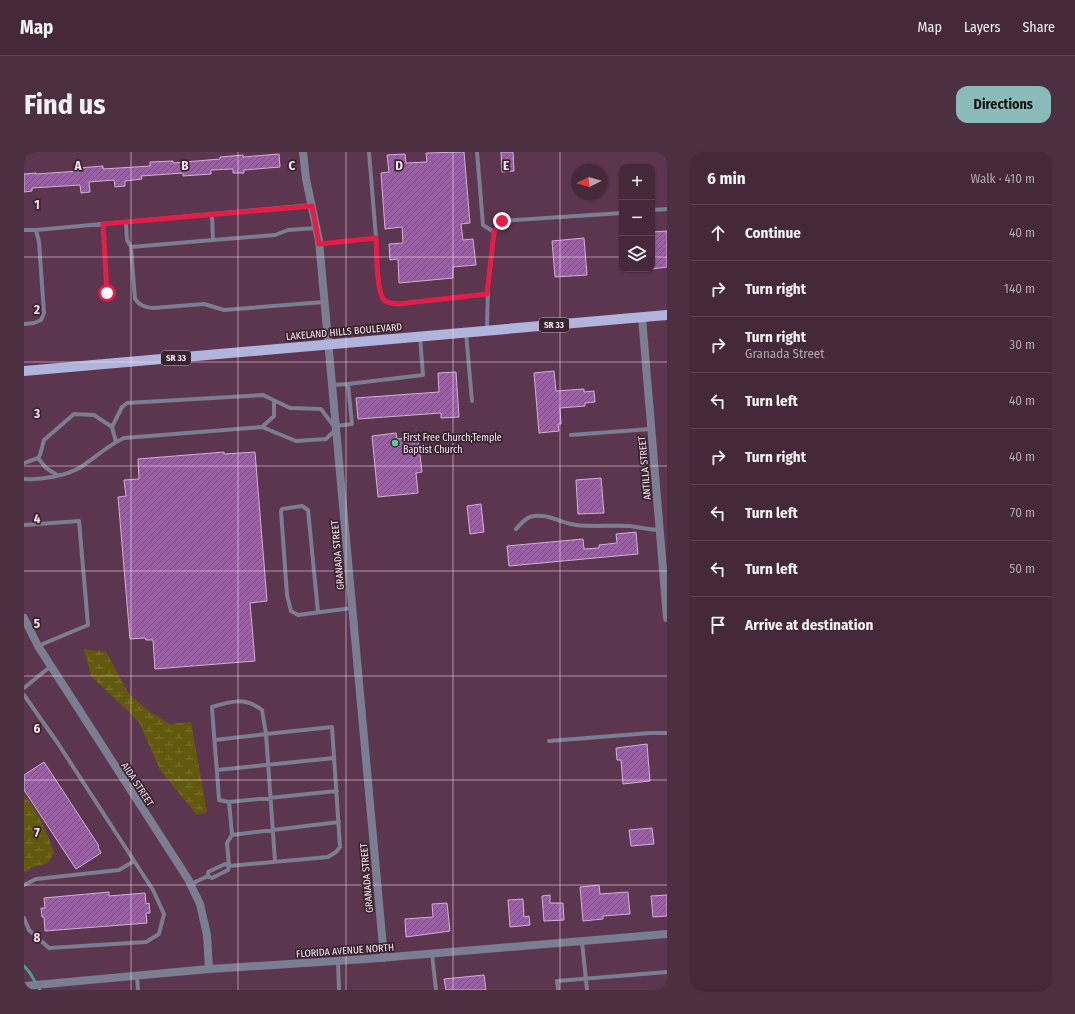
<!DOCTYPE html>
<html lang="en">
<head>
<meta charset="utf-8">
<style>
	body { margin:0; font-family:"Fira Sans Condensed",sans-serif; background:#4c3042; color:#f1f3f6 }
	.controls { position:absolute; right:12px; top:12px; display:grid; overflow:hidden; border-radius:8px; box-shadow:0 1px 3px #0004 }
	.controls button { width:36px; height:36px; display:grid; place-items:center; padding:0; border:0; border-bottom:1px solid #5d4454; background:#45283a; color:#f1f3f6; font:20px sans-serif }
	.compass { position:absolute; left:547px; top:12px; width:36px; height:36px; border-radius:50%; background:#45283a; box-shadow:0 1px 3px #0004; rotate:265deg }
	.stop { position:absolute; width:12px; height:12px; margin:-9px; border:3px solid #e11d48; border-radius:50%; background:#fff }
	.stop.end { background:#e11d48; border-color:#fff; box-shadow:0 1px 4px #0008 }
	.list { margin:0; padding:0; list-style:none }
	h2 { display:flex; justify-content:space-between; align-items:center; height:52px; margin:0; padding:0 16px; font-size:17px }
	h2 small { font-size:13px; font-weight:400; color:#b0a6af }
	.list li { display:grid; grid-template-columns:26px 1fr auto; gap:12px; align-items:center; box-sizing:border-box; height:56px; padding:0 16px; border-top:1px solid #5d4454 }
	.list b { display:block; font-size:15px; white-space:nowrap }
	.list p { margin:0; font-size:13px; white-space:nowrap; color:#b0a6af }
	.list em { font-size:13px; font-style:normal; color:#b0a6af }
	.icon { flex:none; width:22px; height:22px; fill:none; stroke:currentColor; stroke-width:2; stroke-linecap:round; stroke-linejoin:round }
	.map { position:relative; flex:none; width:643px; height:838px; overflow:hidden; border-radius:12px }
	header { display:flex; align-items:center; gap:24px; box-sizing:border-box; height:56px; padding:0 20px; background:#45283a; border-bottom:1px solid #5d4454 }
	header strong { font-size:19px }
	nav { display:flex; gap:22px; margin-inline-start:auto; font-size:14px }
	.intro { display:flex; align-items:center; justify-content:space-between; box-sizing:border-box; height:96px; padding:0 24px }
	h1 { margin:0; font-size:28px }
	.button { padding:10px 18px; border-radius:12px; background:#8bbbb9; color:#111; font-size:14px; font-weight:700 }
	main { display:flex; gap:24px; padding:0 24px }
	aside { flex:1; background:#45283a; border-radius:12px; box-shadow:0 1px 3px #0004 }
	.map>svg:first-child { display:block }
	.wetland { fill:url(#wetland-marsh) }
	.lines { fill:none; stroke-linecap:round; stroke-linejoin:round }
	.stream { stroke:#4c9e84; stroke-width:3 }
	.building { fill:url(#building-hatch); stroke:#d2b0d8 }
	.service { stroke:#7b7d91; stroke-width:4 }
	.minor { stroke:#7b7d91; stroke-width:8 }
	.tertiary { stroke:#7b7d91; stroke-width:8 }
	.primary { stroke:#b1b4dd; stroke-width:10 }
	.route { stroke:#e11d48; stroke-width:5 }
	.grid { fill:none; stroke:#fde3f2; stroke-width:1; stroke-opacity:0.55 }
	.poi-dot { fill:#4ed39a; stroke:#36242f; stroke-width:1.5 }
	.labels { text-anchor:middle; stroke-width:3.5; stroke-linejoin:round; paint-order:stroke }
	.shield { fill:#36242f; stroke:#c1aab8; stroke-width:1 }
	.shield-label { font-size:9px; font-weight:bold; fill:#fde3f2 }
	.street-label { font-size:10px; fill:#fde3f2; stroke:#36242f }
	.poi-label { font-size:10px; fill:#fde3f2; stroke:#36242f; text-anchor:start }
	.grid-label { font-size:13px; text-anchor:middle; font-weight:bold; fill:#fde3f2; stroke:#36242f; stroke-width:3.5; stroke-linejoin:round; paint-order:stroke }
</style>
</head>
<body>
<header>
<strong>Map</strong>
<nav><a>Map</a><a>Layers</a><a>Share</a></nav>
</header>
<div class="intro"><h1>Find us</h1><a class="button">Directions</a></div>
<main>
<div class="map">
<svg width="643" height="838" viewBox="0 0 643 838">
	<defs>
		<pattern id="wetland-marsh" width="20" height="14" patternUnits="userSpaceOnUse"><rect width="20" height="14" fill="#63590d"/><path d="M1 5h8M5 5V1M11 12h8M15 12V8" fill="none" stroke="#7a7131"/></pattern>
		<pattern id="building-hatch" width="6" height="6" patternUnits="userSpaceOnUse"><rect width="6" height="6" fill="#9961a4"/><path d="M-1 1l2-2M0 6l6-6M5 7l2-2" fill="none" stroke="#76547b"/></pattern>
	</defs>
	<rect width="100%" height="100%" fill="#5c354e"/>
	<!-- wetland -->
	<path class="wetland" d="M60,497L82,500L105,542L126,560L146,572L167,570L183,660L173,663L136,618L115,570L67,524Z
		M0,644C14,657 24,683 30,701C23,715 23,711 9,715C6,716 3,719 0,720Z"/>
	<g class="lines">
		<!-- stream -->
		<path class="stream" d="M0,814L6,821L16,838"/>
	</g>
	<!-- building -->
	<path class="building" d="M440,0L446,71L437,72L439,88L449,87L452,113L429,115V126L375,131L374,107L366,108L365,92L379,91L378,75L361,77L357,21L365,20L363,3L381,2L382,11L403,10L402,1Z
		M477,0H489L490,19L478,20Z
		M255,2L256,15L220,18V21H209V17L187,18V22L159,24V21L117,24L118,27L101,29V34L91,35L90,28L65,30L66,40L57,41L56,33L8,36V39L0,40V22L12,21V22L55,19V16L79,14V17L126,14V10L149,9V11L196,7V5L219,3V5Z
		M643,79V115L628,117V80Z
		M560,86L563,123L531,125L528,89Z
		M530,219L532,239L560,237V240L570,239L571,250L561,251V254L536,256L537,272H534L535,279L515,281L510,221Z
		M432,220L435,265L417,266V261L334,267L332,246L415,240L414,221Z
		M372,281L373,287L394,285L398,320L392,321L394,341L354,345L348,284Z
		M200,300V302L231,300L243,449L226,451L231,509L131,517L129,488H122L121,486L106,487L94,345L102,344L100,328L115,327L114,307Z
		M577,326L580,361L554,362L552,328Z
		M457,352L460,380L446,382L443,354Z
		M612,380L614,402L485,414L483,394L559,387L560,397L575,396V393L593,391L592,382Z
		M623,592L626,629L599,632L597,608H593L592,596Z
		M20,610L75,694L74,695L77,701L52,717L0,638V623Z
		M628,676L630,692L607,694L605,678Z
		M575,733L576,742L604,740L606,762L579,764V767L559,769L556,735Z
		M85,740V744L121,741L122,752L125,751L126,761H122L123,771L21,779L20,765H18L17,756H21L20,746Z
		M526,743V751H539L540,768L520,769L518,744Z
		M643,743V764L629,765L627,744Z
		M499,747L500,765L505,764L506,773L486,775L484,748Z
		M423,751L426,779L382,785L381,767L409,765L408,752Z
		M460,823L462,838H422L420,827Z"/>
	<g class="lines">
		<!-- service -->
		<path class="service" d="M345,0L352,86
			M453,0L459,73L470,80
			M628,58L643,57
			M188,63L189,88L251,83L264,78L292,76
			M102,70L103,88L107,95L189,88
			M79,72L83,141
			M0,78H12L15,90L20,161L17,168L10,171L0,172
			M12,78L288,53
			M295,92L352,86C353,99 352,140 360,148C364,152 369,151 374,152L463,142
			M107,95L111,147C116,154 121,155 129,156L180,152L200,158L300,150
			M463,177L464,134L470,80L478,69L598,61
			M442,181L448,249
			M308,233L324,232
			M312,274L328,272L324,232L399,223L396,185
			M238,275L250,264V249
			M547,283L626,277
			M14,306L22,316L33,323
			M0,311L14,306L16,303L20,288L50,262L70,263L88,275L92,290
			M0,327C17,328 42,324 57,315C72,305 84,293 100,286L238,275L272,289L302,287L312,277L297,257L266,256L239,243L103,251L98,255L88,275
			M0,373L55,369L64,473L14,494
			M492,377C496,373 500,367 506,365C521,360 537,371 552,373C569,375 587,373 605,374C615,375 625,378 635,378
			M294,460L284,358L278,354L258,357L257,359L263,443L267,459L274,463L328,456
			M0,536L27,514
			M0,543L35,593L129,738L140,762L135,782L122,790L25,796L5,778L0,766
			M525,589L626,581H643
			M193,618L310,606
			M205,650L313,639
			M208,683L315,670
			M184,724V720L201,712L205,714L304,705L312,700L316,695L308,575L242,582L251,709
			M167,732L184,724L188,726L204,718L205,714L203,691L208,683L205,650L195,648C193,617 190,586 188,555C207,549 221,545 238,558L242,582L191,588
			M0,733L12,727L95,718L110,709
			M558,790L563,838
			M408,802L412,838
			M314,809L315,838
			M113,824L114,838
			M534,838L533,829L643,820"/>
		<!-- minor -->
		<path class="minor" d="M618,165L643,466
			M0,466L14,494L164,727L176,752L183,783L185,817"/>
		<!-- tertiary -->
		<path class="tertiary" d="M279,0L282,27L295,89L360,806
			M0,834L185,817L343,807L643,782"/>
		<!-- primary -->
		<path class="primary" d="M0,219L643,163"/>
	</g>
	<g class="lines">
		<!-- route -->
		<path class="route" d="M83,141L79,72L288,54L295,92L352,86C353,98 352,140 360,148C364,152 369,151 374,152L463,142L470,80L478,69"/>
	</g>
	<!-- grid -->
	<path class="grid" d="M107,0V838M214,0V838M322,0V838M429,0V838M536,0V838M0,105H598M628,105H643M0,210H643M0,314H643M0,419H643M0,524H643M0,628H643M0,733H643"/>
	<!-- markers -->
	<circle class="poi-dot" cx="371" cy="291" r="4"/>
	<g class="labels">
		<!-- shield labels -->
		<g class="shield">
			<rect x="515" y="166" width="30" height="14" rx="3"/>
			<rect x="137" y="199" width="30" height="14" rx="3"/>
		</g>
		<g class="shield-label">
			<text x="530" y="176">SR 33</text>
			<text x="152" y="209">SR 33</text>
		</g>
		<!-- street labels -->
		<g class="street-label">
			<text transform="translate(320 179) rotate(-5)" y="4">LAKELAND HILLS BOULEVARD</text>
			<text transform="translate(620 316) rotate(-95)" y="4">ANTILLA STREET</text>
			<text transform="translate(313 403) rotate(-95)" y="4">GRANADA STREET</text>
			<text transform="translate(114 632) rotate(57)" y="4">AIDA STREET</text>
			<text transform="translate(342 726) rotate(-95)" y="4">GRANADA STREET</text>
			<text transform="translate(321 798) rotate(-4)" y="4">FLORIDA AVENUE NORTH</text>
		</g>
		<!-- poi labels -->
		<g class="poi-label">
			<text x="379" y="289">First Free Church;Temple<tspan x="379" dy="12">Baptist Church</tspan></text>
		</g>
	</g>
	<g class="grid-label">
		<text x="54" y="18">A</text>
		<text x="161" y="18">B</text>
		<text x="268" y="18">C</text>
		<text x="375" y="18">D</text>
		<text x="482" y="18">E</text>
		<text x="13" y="57">1</text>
		<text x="13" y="162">2</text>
		<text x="13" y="266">3</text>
		<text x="13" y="371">4</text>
		<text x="13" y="476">5</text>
		<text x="13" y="581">6</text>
		<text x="13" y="685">7</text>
		<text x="13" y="790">8</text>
	</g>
</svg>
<div class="controls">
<button>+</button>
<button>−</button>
<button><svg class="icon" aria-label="layers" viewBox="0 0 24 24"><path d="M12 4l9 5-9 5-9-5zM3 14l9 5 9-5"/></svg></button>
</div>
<svg class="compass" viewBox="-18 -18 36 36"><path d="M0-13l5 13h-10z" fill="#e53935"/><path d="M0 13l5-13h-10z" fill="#b0a6af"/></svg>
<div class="stop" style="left:83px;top:141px"></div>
<div class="stop end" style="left:478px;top:69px"></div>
</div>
<aside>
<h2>6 min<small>Walk · 410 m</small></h2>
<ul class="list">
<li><svg class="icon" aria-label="ahead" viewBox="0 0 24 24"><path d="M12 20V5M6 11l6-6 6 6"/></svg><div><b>Continue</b></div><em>40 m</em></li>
<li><svg class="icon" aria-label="right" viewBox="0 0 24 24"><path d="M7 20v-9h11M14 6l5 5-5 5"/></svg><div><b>Turn right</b></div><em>140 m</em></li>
<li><svg class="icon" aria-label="right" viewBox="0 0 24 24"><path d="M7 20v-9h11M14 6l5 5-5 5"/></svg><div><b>Turn right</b><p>Granada Street</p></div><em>30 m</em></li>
<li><svg class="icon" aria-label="left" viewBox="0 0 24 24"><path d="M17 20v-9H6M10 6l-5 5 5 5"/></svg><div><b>Turn left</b></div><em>40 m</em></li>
<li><svg class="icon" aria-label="right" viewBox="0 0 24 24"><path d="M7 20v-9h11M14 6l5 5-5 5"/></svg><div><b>Turn right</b></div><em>40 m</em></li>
<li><svg class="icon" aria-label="left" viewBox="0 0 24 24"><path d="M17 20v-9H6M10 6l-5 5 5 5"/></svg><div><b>Turn left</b></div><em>70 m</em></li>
<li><svg class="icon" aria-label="left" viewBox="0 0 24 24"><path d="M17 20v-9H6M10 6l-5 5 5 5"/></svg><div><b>Turn left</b></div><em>50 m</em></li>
<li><svg class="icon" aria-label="arrive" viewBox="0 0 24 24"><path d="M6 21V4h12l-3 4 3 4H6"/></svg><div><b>Arrive at destination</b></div></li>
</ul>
</aside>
</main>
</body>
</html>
